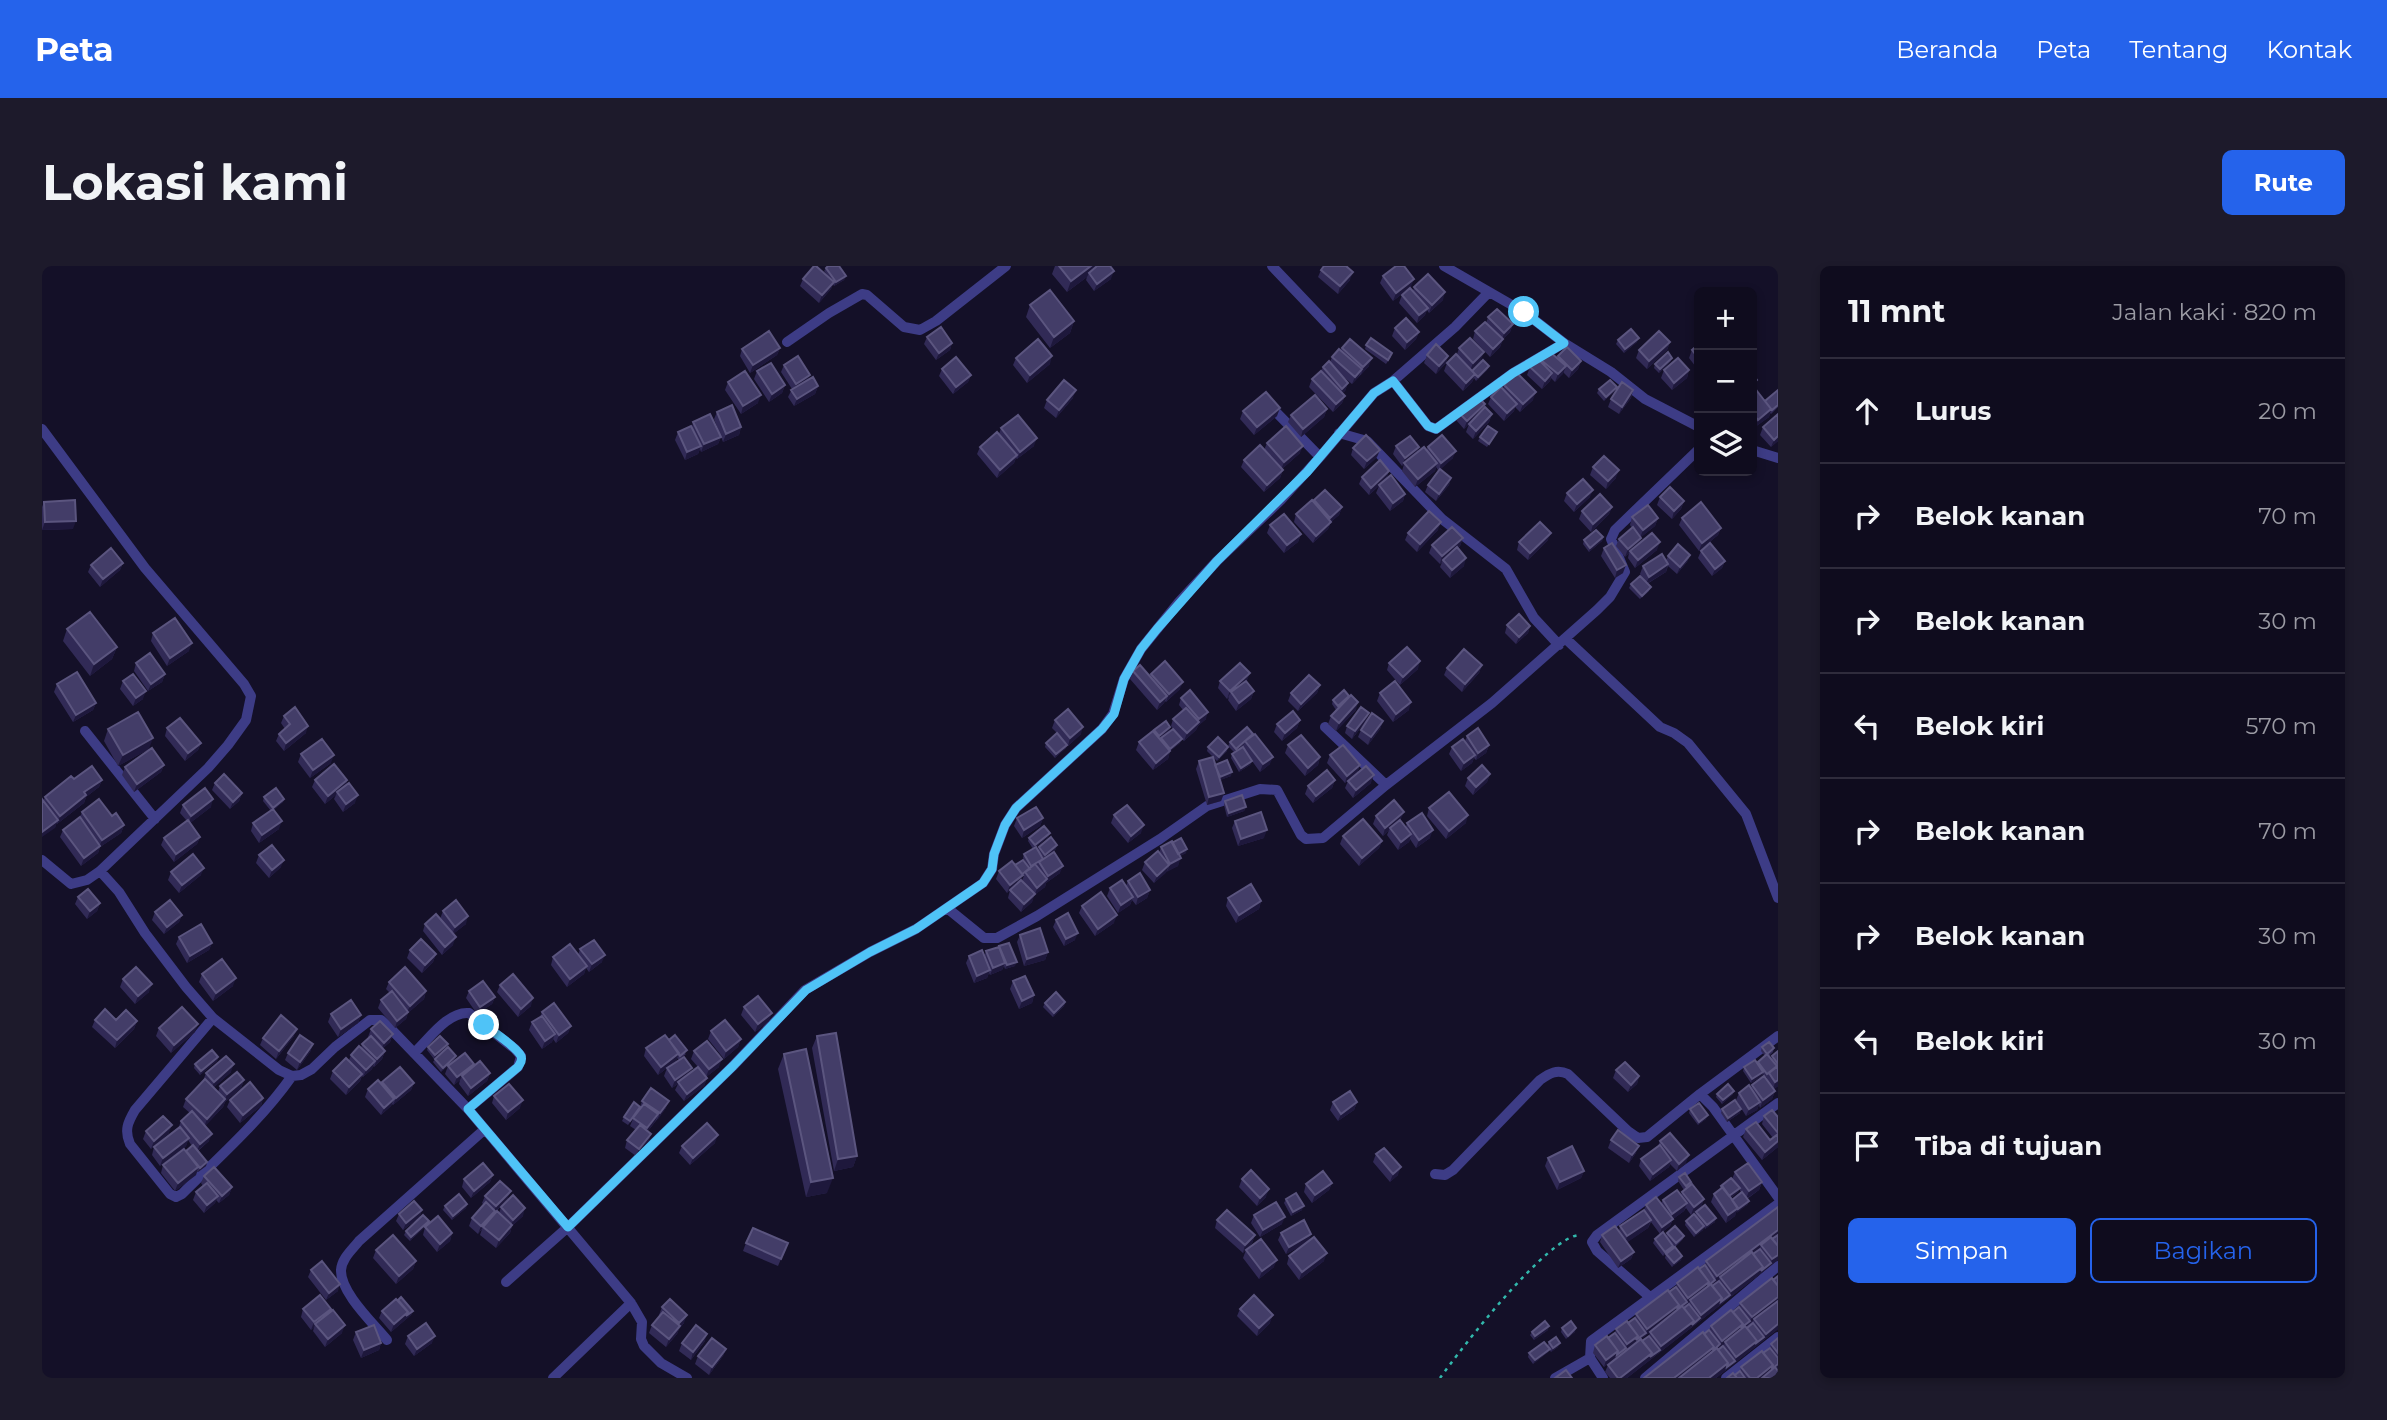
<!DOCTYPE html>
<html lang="id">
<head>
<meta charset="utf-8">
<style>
	body { margin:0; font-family:Montserrat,sans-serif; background:#1d1a2b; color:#f1f3f6 }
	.controls { position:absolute; right:21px; top:21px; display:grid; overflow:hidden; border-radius:10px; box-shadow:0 4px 10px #0003 }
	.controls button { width:63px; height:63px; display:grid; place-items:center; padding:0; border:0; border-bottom:2px solid #2f2c3c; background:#0f0c1e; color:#f1f3f6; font:35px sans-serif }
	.stop { position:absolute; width:21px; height:21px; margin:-16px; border:5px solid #4fc3f7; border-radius:50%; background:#fff }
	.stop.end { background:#4fc3f7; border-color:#fff; box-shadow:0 2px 7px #0008 }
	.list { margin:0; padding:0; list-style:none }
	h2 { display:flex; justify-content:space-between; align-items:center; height:91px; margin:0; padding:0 28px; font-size:30px }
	h2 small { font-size:23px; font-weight:400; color:#9b9ba4 }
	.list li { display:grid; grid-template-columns:46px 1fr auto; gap:21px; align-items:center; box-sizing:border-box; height:105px; padding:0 28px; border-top:2px solid #2f2c3c }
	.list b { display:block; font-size:26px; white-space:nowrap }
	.list em { font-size:23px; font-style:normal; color:#9b9ba4 }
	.actions { display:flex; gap:14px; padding:21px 28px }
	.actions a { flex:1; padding:16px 0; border:2px solid #2563eb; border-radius:10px; text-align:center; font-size:24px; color:#2563eb }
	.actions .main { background:#2563eb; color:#fff }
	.icon { flex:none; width:38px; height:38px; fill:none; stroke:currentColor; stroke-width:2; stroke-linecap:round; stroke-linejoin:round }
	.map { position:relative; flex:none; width:1736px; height:1112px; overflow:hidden; border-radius:10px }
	header { display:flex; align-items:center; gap:42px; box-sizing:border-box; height:98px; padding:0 35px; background:#2563eb; color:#fff }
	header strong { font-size:33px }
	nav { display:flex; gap:38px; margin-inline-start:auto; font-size:24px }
	.intro { display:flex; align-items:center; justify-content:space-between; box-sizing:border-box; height:168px; padding:0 42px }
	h1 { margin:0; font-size:49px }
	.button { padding:18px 32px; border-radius:10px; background:#2563eb; color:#fff; font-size:24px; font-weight:700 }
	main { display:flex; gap:42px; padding:0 42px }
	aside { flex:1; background:#0f0c1e; border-radius:10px; box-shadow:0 4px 10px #0003 }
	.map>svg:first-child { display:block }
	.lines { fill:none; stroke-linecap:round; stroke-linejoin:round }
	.path { stroke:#32b8ac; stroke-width:2.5; stroke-dasharray:3.5 5; stroke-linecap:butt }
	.street { stroke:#3d3c86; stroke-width:10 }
	.wall { fill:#312a56; fill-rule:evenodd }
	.shaded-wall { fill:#1e183c }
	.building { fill:#433d68; stroke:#5b557f; stroke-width:2 }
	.route { stroke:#4fc3f7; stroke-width:9 }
</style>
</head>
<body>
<header>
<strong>Peta</strong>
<nav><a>Beranda</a><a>Peta</a><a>Tentang</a><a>Kontak</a></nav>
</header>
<div class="intro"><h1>Lokasi kami</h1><a class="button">Rute</a></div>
<main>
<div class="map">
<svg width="1736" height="1112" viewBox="0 0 1736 1112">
	<rect width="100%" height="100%" fill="#141028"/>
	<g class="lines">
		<!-- path -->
		<path class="path" d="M1398,1112C1418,1084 1508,967 1539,969"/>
		<!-- street -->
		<path class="street" d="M1230,0L1289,62
			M1402,0L1482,46L1522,77L1569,106L1603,133L1657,161
			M745,76L787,47L820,28L825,29L862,61L878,64L894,55L964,0
			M1351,115L1386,160L1394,163L1471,107L1522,77
			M1230,142L1278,191
			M0,163L103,302L202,418L209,430L204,454L186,479L166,502L58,605L45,614L29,618L0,594
			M1297,167L1325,175L1400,253L1464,303L1492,352L1517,379
			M1710,184L1736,192
			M1524,373L1618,461L1632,467L1646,477L1704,548L1736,632
			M1283,461L1344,519
			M43,465L113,553
			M58,605L77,626L103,667L144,721L171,752L237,804L250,810L259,809L270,803L293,781L328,754H339L348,762L426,843L589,1037L600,1056L599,1073L602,1080L619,1097L645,1112
			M905,642L942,672H955L995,650L1118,573L1165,540L1218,523L1235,524L1259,569L1264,573L1281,572L1344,519L1450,437L1555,344L1568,331L1583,306L1569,273L1573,264L1657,183
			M171,752L93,844C86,856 82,864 88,878L128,928L134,931L140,928C178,890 219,854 250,810
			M372,787C387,773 406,745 427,747L473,783L479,790L476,801L426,843
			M1658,828L1671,841L1736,931
			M1393,908L1403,909L1411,904L1498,814C1508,807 1515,803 1526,808L1586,865L1596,872L1605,871L1658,828L1736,770
			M464,1016L526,961L691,800L763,724L828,686L874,663L941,617L950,603L952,588L963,559L974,542L1060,463L1071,448L1082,413L1099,383L1137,336L1175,295L1239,234L1278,191L1332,127L1351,115L1413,61L1446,27
			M1609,1032L1555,985L1550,976L1555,969L1736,837
			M345,1074C331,1057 298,1026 299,1004C300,992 310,984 317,975L443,863
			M511,1112L589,1037
			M1513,1112L1548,1092
			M1561,1112L1548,1092L1549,1075L1736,938
			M1603,1112L1736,1000
			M1684,1112L1736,1071"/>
	</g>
	<!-- wall -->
	<path class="wall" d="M1013,0H1068L1069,13L1052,25L1044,14L1045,11L1025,26L1010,8Z
		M784,2L804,10L802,14L792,20L791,18L789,23L777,37L758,20L761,13L786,10L782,5Z
		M1279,4L1308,14L1296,28L1276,11Z
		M1341,10L1369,21L1351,35L1338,17Z
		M1372,21L1401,34L1387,47L1385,44L1383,49L1375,57L1357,37L1360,29L1371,25Z
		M988,39L1032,55L1028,67L1008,82L984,51Z
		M1446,51L1471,58L1468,66L1461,73L1458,81L1448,91L1431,73L1433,65L1444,57Z
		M1353,62L1377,66L1374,73L1363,84L1350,70Z
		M885,71L910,77L908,84L894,94L882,78Z
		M1576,74L1595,76L1582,87L1574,78Z
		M1628,76L1625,84L1605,103L1594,92L1597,84Z
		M1657,78V105L1647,92L1650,84Z
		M1324,79L1349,91L1344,98L1323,83Z
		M738,82L735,89L708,107L698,90L700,83Z
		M1300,82L1327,100L1310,118L1298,108L1306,117L1303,125L1300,127L1303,130L1300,137L1291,146L1267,121L1270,113L1279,105L1281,101L1288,96L1290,91L1299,84Z
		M1417,82L1439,94L1429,104L1430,105L1447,100L1445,104L1434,115L1432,112L1430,116L1421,125L1402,105L1405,97L1415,88Z
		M1385,89L1406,90L1404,97L1394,108L1382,97Z
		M1516,90L1539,95L1536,103L1527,112L1521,106L1513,116L1509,112L1508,115L1500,123L1485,109L1488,101L1499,96V94L1515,92Z
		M974,92L1008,98L985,117L971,99Z
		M1629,95L1617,107L1612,102L1613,98Z
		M742,99L776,120L773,128L752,140L746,131L750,123L739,106Z
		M900,103L929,109L926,116L911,128L897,110Z
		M1622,104H1647L1645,112L1630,124L1619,112Z
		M715,105L743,119L740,127L727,136L712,113Z
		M686,116L716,137L699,148L683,124Z
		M1462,119L1491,134L1478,146L1473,141L1472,145L1462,155L1446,138L1449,131L1461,123Z
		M1557,123L1573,125L1562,135L1555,127Z
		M1591,124L1589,132L1577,148L1566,141L1569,133Z
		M1736,124V141L1729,148L1728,147L1727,151L1713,161L1710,157V129L1723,135Z
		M1031,132L1014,152L1002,142L1005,134Z
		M1285,143L1282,151L1259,171L1246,156L1249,149Z
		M1441,143L1450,148L1447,156L1431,173L1424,166L1427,158L1422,163L1414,154L1417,147Z
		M1201,145L1235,150L1212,169L1198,153Z
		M675,146L699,161L697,169L681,176L672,153Z
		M651,156L679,171L676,178L659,186L658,183L656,188L643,194L633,174L636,166L650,161Z
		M1721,161L1736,175L1729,181L1718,169Z
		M959,162L992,180L975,193L974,192L972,197L955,212L935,188L938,181L957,168Z
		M1453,170L1445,181L1436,175L1438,171Z
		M1225,177L1258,187L1240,203L1241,204L1238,212L1222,226L1199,201L1202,194L1222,184Z
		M1354,180L1377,181L1375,187L1384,184L1386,181L1411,192L1398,203L1409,212L1407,219L1394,235L1383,226L1386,219L1396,204L1394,201L1393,205L1373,221L1360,205L1362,198L1360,200L1351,188Z
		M1311,182L1335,191L1322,203L1309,189Z
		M1551,201L1574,212L1564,223L1548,209Z
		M1347,205L1344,213L1363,228L1361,235L1348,245L1334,227L1337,220L1327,229L1317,218L1320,211Z
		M1525,227L1548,231L1532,246L1522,235Z
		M1618,231L1642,235L1639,243L1630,253L1615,239Z
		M1272,234L1300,241L1297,249L1289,256L1286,263L1271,277L1252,256L1254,248L1271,236Z
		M2,236L31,263L0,264V241Z
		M1570,241L1567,248L1549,266L1537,253L1540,245Z
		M1590,251L1616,252L1613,260L1599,271L1598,277L1615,284L1593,302L1586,292L1587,287L1583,291L1574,280L1577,273L1590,262L1588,259Z
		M1640,252L1679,262L1676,269L1657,285L1637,259Z
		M1228,259L1259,268L1256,276L1242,287L1225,267Z
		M1396,264L1375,286L1363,274L1366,267Z
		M1421,272L1418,280L1416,282L1422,300L1408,312L1398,301L1400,296L1398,298L1387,287L1390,279Z
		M1561,272L1560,275L1547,286L1541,278L1542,274Z
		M1506,274L1486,294L1475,284L1477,276Z
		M1562,282L1581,307L1573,312L1559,290Z
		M1659,285L1683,295L1680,302L1670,310L1656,292Z
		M1648,289L1645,296L1635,308L1626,300L1624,306L1605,318L1607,325L1598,333L1587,322L1589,318L1601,313L1598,308L1601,300L1624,294L1626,290Z
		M81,297L78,304L58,321L46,306L49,299Z
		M1465,359L1488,360L1486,367L1474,378L1463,367Z
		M25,363L75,381L70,393L48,410L21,375Z
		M111,367L147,385L125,400L109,375Z
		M94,397L123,408L120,416L106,425L92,405Z
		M1347,397L1376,403L1358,419L1345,404Z
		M1440,399L1437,407L1420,426L1402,409L1405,402Z
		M1091,405L1108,410L1109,408L1138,423L1124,436L1123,435L1122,437L1115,444L1088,413Z
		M81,415L101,433L91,440L78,423Z
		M1178,415H1205H1204L1212,425L1209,433L1194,445L1186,434L1187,431L1185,433L1176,422Z
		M15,418L54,437L51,444L31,456L12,426Z
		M1278,419L1275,427L1256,445L1246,435L1249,427Z
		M1338,427L1367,444L1351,456L1335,435Z
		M1139,432L1164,453L1156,460L1154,464L1142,475L1135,468L1138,477L1128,485L1126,493L1111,504L1094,484L1097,476L1112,464L1128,461L1127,465L1118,472L1119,474L1131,463L1129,460L1131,453L1141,444L1137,439Z
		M1291,434L1314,444L1294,465L1286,458L1289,450L1294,444L1290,438Z
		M1327,447L1324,455L1310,473L1303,467L1305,460Z
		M242,450L264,467L242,485L234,475L237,468L243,463L239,457Z
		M1013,454L1039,468L1026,480L1025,479L1024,482L1013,492L1003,481L1004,477L1015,467L1010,462Z
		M1258,454L1255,462L1240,475L1232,466L1235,458Z
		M1341,455L1338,463L1326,479L1316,471L1319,464Z
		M125,462L159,477L156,484L143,495L123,470Z
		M66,463L107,483L76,500L62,475Z
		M1210,470L1228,498L1218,506L1210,495L1208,499L1197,506L1189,492L1190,488L1192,486L1186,480L1188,476Z
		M1425,470L1447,479L1444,487L1434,494L1432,492L1430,497L1419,505L1407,488L1410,481L1423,475Z
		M1246,479L1278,491L1276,499L1263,510L1243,487Z
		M1166,481L1185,485L1175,495L1165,485Z
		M259,488L289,497L268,512L256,496Z
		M1288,489L1318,499L1315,507L1303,517L1285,497Z
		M1157,495L1173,499L1189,510L1178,514L1182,527L1179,535L1165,539L1154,503Z
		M122,499L119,506L92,526L80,509L83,501Z
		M1448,508L1445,516L1431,529L1423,520L1426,512Z
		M32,513L60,514L57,521L44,531L42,537L15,558L14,557L13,562L1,535L3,531Z
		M273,514H305L304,519L313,537L301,546L292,533L294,529L283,538L270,521Z
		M1293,514L1290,522L1271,537L1263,528L1266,520Z
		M1306,515L1329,517L1311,532L1303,522Z
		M173,517L200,527L197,535L188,543L170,524Z
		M222,531L242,533L241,536L231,544L237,563L217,577L209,565L211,557L229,545L221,535Z
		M1183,535L1204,541L1202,545L1185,551L1182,539Z
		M141,539L169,541L148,557L158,571L155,578L132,596L119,579L122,572L145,555L138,547Z
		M1387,542L1424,557L1404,573L1385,550Z
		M40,546L70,550L82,559L79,567L58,581L56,587L39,600L18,571L21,564L38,551Z
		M1072,549L1099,567L1086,577L1069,557Z
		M1334,550L1358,554L1364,561L1365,557L1388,572L1374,582L1368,573L1367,576L1356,584L1345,569L1347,564L1341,570L1331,558Z
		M975,552H1001L998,560L980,572L972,560Z
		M1193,555L1222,572L1196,580L1190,562Z
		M1008,567L1006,571L993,582L996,584L997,581L1014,583L1002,592L997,586L1001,593L1018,607L1004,617L1003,621L992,629L990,636L979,646L966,632L968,624L972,621L965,627L954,613L957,605L973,599L987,603L981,592L982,588L991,583L986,575L987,572ZM982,610L980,614L986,621L978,615L980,611Z
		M1301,570L1340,575L1337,582L1317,600L1298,578Z
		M1119,581L1144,587L1138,590L1136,600L1125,605L1112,617L1100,604L1103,596L1117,587Z
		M217,589L239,601L227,612L214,597Z
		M129,606L159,609L137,627L126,614Z
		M1086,615L1108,624L1105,632L1094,639L1090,634L1088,639L1076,647L1065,630L1068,622L1084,620Z
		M36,631L58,637L55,645L45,653L33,638Z
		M1186,632L1219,635L1217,643L1194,657L1184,640Z
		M1040,640L1072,657L1053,670L1037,647Z
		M401,645L424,658L411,668V679L400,689L381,665L383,658L398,653Z
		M113,646L140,649L137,656L122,668L110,654Z
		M1014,654L1033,674L1022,680L1011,661Z
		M978,669L1006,686L1003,694L982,700L975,676Z
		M137,671L170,677L167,684L145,697L134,678Z
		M538,683L560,696L547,706L544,702L542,708L525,721L509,699L511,691L536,689Z
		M368,684L394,688L391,696L380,707L365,692Z
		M944,685L973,700L963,703L962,700L960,704L948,709L947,707L945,712L932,717L924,697L927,690L942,691Z
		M160,708L191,720L171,735L157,716Z
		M81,713L107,726L93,738L78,721Z
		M971,715L992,729L990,737L977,743L968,723Z
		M347,716L384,725L382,733L366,747L364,753L353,762L336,742L339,734L348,727L344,723Z
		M458,719L489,740L476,751L455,726Z
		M427,725L453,731L450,738L435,748L424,732Z
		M1023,736L1022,740L1011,751L1001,741L1003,737Z
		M702,741L727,755L713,766L699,749Z
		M500,746L529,760L526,767L514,777L511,773L510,776L500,783L487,764L490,756L498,751Z
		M289,748L319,749L316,757L296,771L286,756Z
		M53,754H74L95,755L92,763L73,782L50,761Z
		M117,762L153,766L129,787L114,770Z
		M329,763L351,768L348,776L340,783L343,785L340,793L332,801L331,800L330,803L321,811L320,810L318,815L304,829L288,813L291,805L307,794L309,789L319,782L320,778L327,772L326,771Z
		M669,765L699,773L696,781L682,793L666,773Z
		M252,770L234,793L218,779L221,772Z
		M775,770L815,890L811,901L792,905L770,782Z
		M627,774L644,788L637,794L635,792L634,795L616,809L602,790L604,782Z
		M271,778L268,786L255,804L243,794L246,787Z
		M386,781L404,782L392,793L385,784Z
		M1720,781L1732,782L1731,786L1727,790L1729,793L1730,790L1736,785V820L1732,823L1733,825L1730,833L1718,842L1717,839L1715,844L1704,850L1694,834L1697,827L1709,822L1710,819L1724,813L1725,811L1724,812L1721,808L1720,810L1709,817L1701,805L1702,801L1715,797L1723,790L1719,785Z
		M652,785L677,801L664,811L665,812L662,820L642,835L633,824L636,818L630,822L622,810L625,802L648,807L656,801L649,793Z
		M742,788L785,927L764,931L736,803Z
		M176,791L175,795L158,809L152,802L153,798Z
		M393,793L413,794L432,798L430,802L448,807L445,815L426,830L417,818L418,814L412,819L403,808L406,800L399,806L391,796Z
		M1574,804L1597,810L1595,818L1586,826L1571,812Z
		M189,806L171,822L176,826L178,820L202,814L199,822L183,836L181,841L163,860L167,875L156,885L165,896L164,900L156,906L155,905L154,909L133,925L119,907L121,899L150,880L146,874L144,880L118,900L110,889L112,881L136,863L139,855L148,847L141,841L144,833L161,815L164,807Z
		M340,816L372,817L369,824L351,839L350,838L349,840L339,849L323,831L326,823L340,818Z
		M1675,828H1691L1680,838L1674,831Z
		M452,830L478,842L464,854L450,837Z
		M221,832L219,840L198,857L185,841L188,834Z
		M600,835L624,842L606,865L609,868L606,876L594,890L583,882L585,874L594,864L588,860L591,853L586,859L580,855L582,851L598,841Z
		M1291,836H1315L1312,844L1296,855L1288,844Z
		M1648,843L1664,853L1656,859L1647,847Z
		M1680,843L1698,847L1685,856L1679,847Z
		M1722,850L1736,851V881L1720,894L1701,871L1704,863L1728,874L1731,872L1720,858Z
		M104,865L127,867L109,883L101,873Z
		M1569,874L1594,887L1587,897L1566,882Z
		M1618,875L1644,897L1635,905L1628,898L1627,901L1608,915L1597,900L1599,893L1616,880Z
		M673,877L648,899L637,887L640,880Z
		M1334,888L1356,909L1348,916L1331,896Z
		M1506,892L1542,905L1539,912L1515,924L1503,900Z
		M1693,906L1720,916L1717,924L1705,933L1707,935L1705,939L1694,946L1693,950L1684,957L1669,936L1672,928L1678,923L1679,920L1690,913ZM1697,923L1699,926L1690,934L1689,932L1696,926Z
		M451,909L448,916L429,932L420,921L422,913Z
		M162,910L190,921L187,929L177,937L174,934L173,937L162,947L151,934L154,926L161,920L159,917Z
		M1637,911L1649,916L1648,920L1642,924L1636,915Z
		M1200,913L1224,931L1215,940L1197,921Z
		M1290,917L1287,924L1270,937L1262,926L1264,918Z
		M1640,926L1662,933L1659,941L1649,949L1644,942L1642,945L1631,953L1628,960L1618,968L1609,956L1606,962L1585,976L1592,986L1589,993L1576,1002L1558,976L1560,969L1577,965L1578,960L1602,944L1604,939L1619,937L1621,934L1639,929Z
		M443,930L466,932L451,949L457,947L459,941L481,950L470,960L468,967L454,982L438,969L440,963L436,968L427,960L430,952L442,939L440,937Z
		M1244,933L1260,944L1249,950L1242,937Z
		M425,938L424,942L410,954L401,944L403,940Z
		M1736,941V994L1585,1112H1568L1563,1106L1566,1099L1586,1083L1562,1101L1551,1087L1553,1079L1566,1072L1573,1067L1574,1063L1586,1057L1593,1052L1594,1048L1634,1021L1635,1017L1663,999L1664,995ZM1608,1066L1607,1070L1600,1075L1599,1073Z
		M380,944L377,952L361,964L354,955L357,948Z
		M1654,946L1673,956L1663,963L1662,961L1661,964L1652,971L1643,959L1644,955L1653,949Z
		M1212,949L1240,958L1218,971L1209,957Z
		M1175,954L1213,969L1210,977L1201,987L1173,962Z
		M385,959L368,975L362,969L364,965Z
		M383,961L410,967L408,975L395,986L381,969Z
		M1239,967L1267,975L1282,995L1257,1014L1245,998L1247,990L1266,976L1244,988L1236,974Z
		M1625,967L1642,970L1641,973L1633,981L1631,979V980L1630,984L1640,990L1639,994L1630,1001L1623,992L1624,988L1630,984L1621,990L1611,977L1613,973L1624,970Z
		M704,977H746L736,1000L701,985Z
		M334,984L374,995L371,1003L354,1018L331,992Z
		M1204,984L1232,1001L1217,1013L1201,992Z
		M269,1004L296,1025L284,1034L266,1011Z
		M1736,1010V1063L1674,1112L1662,1068L1667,1064L1669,1060L1697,1041L1698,1037Z
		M620,1041L642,1057L637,1063L635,1068L624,1081L607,1067L610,1059L618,1050L617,1049Z
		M261,1043L288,1046L300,1067L283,1081L271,1065L272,1062L269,1064L259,1051Z
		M1198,1043L1228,1057L1215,1070L1195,1050Z
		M340,1045H371L369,1049L349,1066L337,1052Z
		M1520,1062L1533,1066L1524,1073L1519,1066Z
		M1506,1064L1492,1074L1488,1069L1490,1066Z
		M314,1066L339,1077L337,1084L319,1092L311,1074Z
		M366,1070L390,1077L372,1090L363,1078Z
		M1736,1072V1101L1734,1103L1736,1112H1685L1693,1109L1698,1105L1699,1101L1721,1087L1728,1082L1729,1078Z
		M663,1075L649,1094L637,1085L640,1077Z
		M1507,1076L1516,1081L1509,1086L1507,1083L1506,1086L1491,1098L1486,1091L1487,1087L1505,1080Z
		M684,1083L681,1090L667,1109L653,1098L656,1090Z"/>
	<!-- shaded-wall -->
	<path class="shaded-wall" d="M1049,0H1059L1047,7L1045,11L1025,26L1029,15Z
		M1072,5L1069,13L1052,25L1055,18Z
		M1311,6L1308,14L1296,28L1298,20Z
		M804,10L802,14L792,20L794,16Z
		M1372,13L1369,21L1351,35L1354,27Z
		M792,16L789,23L777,37L780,29Z
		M1403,26L1401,34L1387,47L1390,39Z
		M1386,42L1383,49L1375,57L1377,49Z
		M1032,55L1028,67L1008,82L1012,71Z
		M1471,58L1468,66L1461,73L1458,81L1448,91L1451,83L1460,74L1462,67Z
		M1377,66L1374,73L1363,84L1365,76Z
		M1597,72L1595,76L1582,87L1583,83Z
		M1628,76L1625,84L1605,103L1607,95Z
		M910,77L908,84L894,94L897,87Z
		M738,82L735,89L708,107L711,99Z
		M1442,86L1439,94L1428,105L1431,97Z
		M1010,90L1008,98L985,117L988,109Z
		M1406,90L1404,97L1394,108L1397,100Z
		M1330,92L1327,100L1319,109L1321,101Z
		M1630,92L1629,95L1617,107L1618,103Z
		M1539,95L1536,103L1527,112L1530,104Z
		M1447,100L1445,104L1434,115L1436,111Z
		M1524,100L1521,108L1513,116L1516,108Z
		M1320,103L1317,110L1310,118L1313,111Z
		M1647,104L1645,112L1630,124L1632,117Z
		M1510,107L1508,115L1500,123L1503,115Z
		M1433,108L1430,116L1421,125L1424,117Z
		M768,109L765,116L751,125L754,118Z
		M929,109L926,116L911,128L914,121Z
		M1715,114L1712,122L1710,124V119Z
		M1306,117L1303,125L1297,130L1300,123Z
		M743,119L740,127L727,136L730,128Z
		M776,120L773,128L752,140L755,133Z
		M1575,121L1573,125L1562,135L1564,131Z
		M1034,124L1031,132L1014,152L1017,144Z
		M1591,124L1589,132L1577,148L1580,141Z
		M1494,126L1491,134L1478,146L1481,138Z
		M719,129L716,137L699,148L701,140Z
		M1303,130L1300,137L1291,146L1294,138Z
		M1443,138L1440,146L1422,163L1425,155Z
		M1475,138L1472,145L1462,155L1465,147Z
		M1238,142L1235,150L1212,169L1215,161Z
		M1285,143L1282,151L1259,171L1261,163Z
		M1729,143L1727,151L1713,161L1716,154Z
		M1450,148L1447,156L1431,173L1434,165Z
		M699,161L697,169L681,176L684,168Z
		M1736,170V175L1729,181L1732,174Z
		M679,171L676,178L659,186L662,178Z
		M995,172L992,180L975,193L978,186Z
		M659,180L656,188L643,194L645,186Z
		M1261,180L1258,187L1239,204L1242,196Z
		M1377,181L1374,189L1360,200L1363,192Z
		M1338,184L1335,191L1322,203L1325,195Z
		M1414,185L1411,192L1397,205L1399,197Z
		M975,189L972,197L955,212L958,204Z
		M1395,197L1393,205L1373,221L1376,213Z
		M1241,204L1238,212L1222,226L1225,219Z
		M1577,204L1574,212L1564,223L1566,215Z
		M1347,205L1344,213L1327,229L1329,222Z
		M1409,212L1407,219L1394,235L1397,228Z
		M1551,224L1548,231L1532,246L1535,238Z
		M1363,228L1361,235L1348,245L1351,237Z
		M1642,235L1639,243L1630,253L1632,245Z
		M1300,241L1297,249L1289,256L1286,263L1271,277L1274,270L1285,259L1288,252Z
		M1570,241L1567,248L1549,266L1551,258Z
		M1616,252L1613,260L1598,272L1601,264Z
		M34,255L31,263L0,264L3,256Z
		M1399,256L1396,264L1375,286L1378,278Z
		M1679,262L1676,269L1657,285L1660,277Z
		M1509,267L1506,274L1486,294L1488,287Z
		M1259,268L1256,276L1242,287L1245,279Z
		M1561,271L1560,275L1547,286L1548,282Z
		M1421,272L1418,280L1402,294H1401L1398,298L1400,290Z
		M1599,272L1597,280L1588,285L1587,287L1583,291L1586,283Z
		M1618,276L1615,284L1593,302L1596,294Z
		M1648,289L1645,296L1635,308L1638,301Z
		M1424,292L1422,300L1408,312L1410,304Z
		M1683,295L1680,302L1670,310L1673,303Z
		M81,297L78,304L58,321L61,313Z
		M1626,298L1624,306L1604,318L1607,311Z
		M1584,299L1581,307L1573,312L1575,304Z
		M1609,321L1607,325L1598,333L1600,330Z
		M1488,360L1486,367L1474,378L1477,371Z
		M150,377L147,385L125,400L128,392Z
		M75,381L70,393L48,410L52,398Z
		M1378,395L1376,403L1358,419L1361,411Z
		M1440,399L1437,407L1420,426L1423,418Z
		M1208,407L1205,415L1190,428L1189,426L1185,433L1188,425Z
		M123,408L120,416L106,425L109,418Z
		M1141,416L1138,423L1124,436L1127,428Z
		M1278,419L1275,427L1256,445L1259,438Z
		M104,425L101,433L91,440L94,432Z
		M1212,425L1209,433L1194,445L1197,437Z
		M1125,430L1122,437L1115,444L1118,436Z
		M1316,436L1314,444L1294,465L1297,457Z
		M1369,436L1367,444L1351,456L1354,448Z
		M54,437L51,444L31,456L34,449Z
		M1166,446L1164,453L1156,460L1154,464L1142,475L1145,467L1156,457L1157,453Z
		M1327,447L1324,455L1310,473L1313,465Z
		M1258,454L1255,462L1240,475L1243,467Z
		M1341,455L1338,463L1326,479L1329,471Z
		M266,460L264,467L242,485L244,477Z
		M1041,461L1039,468L1026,480L1028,472Z
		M1128,461L1127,465L1115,474L1117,470Z
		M111,472L107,483L76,500L81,489Z
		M1140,473L1138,477L1128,485L1126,493L1111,504L1114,497L1127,486L1128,483Z
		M1203,475L1202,478L1192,487L1194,483Z
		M159,477L156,484L143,495L146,487Z
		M1025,479L1024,482L1013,492L1014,488Z
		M1447,479L1444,487L1434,494L1436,487Z
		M1186,481L1185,485L1175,495L1177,491Z
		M292,489L289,497L268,512L271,504Z
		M1433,489L1430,497L1419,505L1422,497Z
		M1231,491L1228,498L1218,506L1221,498Z
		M1278,491L1276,499L1263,510L1266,502Z
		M1210,495L1208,499L1197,506L1199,502Z
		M122,499L119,506L92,526L95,518Z
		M1318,499L1315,507L1303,517L1305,510Z
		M1190,506L1189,510L1176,515L1178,511Z
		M1448,508L1445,516L1431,529L1434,521Z
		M1332,509L1329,517L1311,532L1314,524Z
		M60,514L57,521L44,531L42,537L15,558L18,550L42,526Z
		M305,514L303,522L295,526L294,529L283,538L286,530Z
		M1293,514L1290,522L1271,537L1274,530Z
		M200,527L197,535L188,543L191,536Z
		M1182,527L1179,535L1165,539L1167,531Z
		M316,529L313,537L301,546L304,538Z
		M171,533L169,541L147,558L149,550Z
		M242,533L241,536L230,546L231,542Z
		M1204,541L1202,545L1185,551L1187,547Z
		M1362,546L1359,553L1349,562H1348L1347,564L1341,570L1343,562Z
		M1426,549L1424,557L1404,573L1407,565Z
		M1001,552L998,560L980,572L982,564Z
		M16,554L13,562L0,571V566Z
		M240,555L237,563L217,577L220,569Z
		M82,559L79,567L58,581L56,587L39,600L42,592L57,581L60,574Z
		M1102,559L1099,567L1086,577L1089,570Z
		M1225,564L1222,572L1196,580L1199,573Z
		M1391,564L1388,572L1374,582L1377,574Z
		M1008,567L1006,571L992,583L993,579Z
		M1369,568L1367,576L1356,584L1359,576Z
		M158,571L155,578L132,596L134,588Z
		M1340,575L1337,582L1317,600L1320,592Z
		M1015,579L1014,583L1002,592L1003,589Z
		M1145,583L1144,587L1134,592L1136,588Z
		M1139,592L1136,600L1125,606L1128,598Z
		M242,594L239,601L227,612L230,604Z
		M1127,599L1124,607L1112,617L1115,610Z
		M1021,600L1018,607L1004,617L1003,621L993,629L995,622L1005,614L1006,610Z
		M162,602L159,609L137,627L140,619Z
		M983,606L978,616L965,627L968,619Z
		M1108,624L1105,632L1094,639L1096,631Z
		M993,628L990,636L979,646L982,638Z
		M1091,631L1088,639L1076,647L1079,639Z
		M1219,635L1217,643L1194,657L1197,649Z
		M58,637L55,645L45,653L48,645Z
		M140,649L137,656L122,668L125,661Z
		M1075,649L1072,657L1053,670L1056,663Z
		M426,650L424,658L410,669L413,661Z
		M1036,667L1033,674L1022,680L1024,673Z
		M414,671L411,679L400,689L403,681Z
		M170,677L167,684L145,697L148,690Z
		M1006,686L1003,694L982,700L985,693Z
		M394,688L391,696L380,707L383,699Z
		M563,689L560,696L547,706L550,698Z
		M975,696L973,700L963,703L965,699Z
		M963,697L960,704L948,709L951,702Z
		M545,700L542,708L525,721L528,713Z
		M948,704L945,712L932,717L935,710Z
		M194,712L191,720L171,735L174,727Z
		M110,718L107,726L93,738L96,730Z
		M384,725L382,733L366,747L364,753L353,762L355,755L365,746L368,740Z
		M992,729L990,737L977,743L980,735Z
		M453,731L450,738L435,748L438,741Z
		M491,732L489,740L476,751L479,743Z
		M1023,736L1022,740L1011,751L1012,747Z
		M730,747L727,755L713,766L716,758Z
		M319,749L316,757L296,771L299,763Z
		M95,755L92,763L73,782L75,774Z
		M156,758L153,766L129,787L132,779Z
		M529,760L526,767L514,777L517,769Z
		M255,763L252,770L234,793L237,785Z
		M351,768L348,776L339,784L342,777Z
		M513,768L510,776L500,783L503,775Z
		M699,773L696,781L682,793L684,785Z
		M271,778L268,786L255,804L258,796Z
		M406,778L404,782L392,793L393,789Z
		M343,785L340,793L332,801L335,793Z
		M637,787L634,795L616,809L619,801Z
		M414,790L413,794L399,806L401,802Z
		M176,791L175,795L158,809L159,805Z
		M680,793L677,801L664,811L667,803Z
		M333,795L330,803L321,811L324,804Z
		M192,798L189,806L169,824L172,816Z
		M432,798L429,806L420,810L418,814L412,819L415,811Z
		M650,802L647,810L630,822L633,814Z
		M1721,806L1720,810L1709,817L1710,813Z
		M448,807L445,815L426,830L429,822Z
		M320,808L318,815L304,829L307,821Z
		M1597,810L1595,818L1586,826L1589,819Z
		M665,812L662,820L642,835L645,828Z
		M202,814L199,822L183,836L181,841L162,861L165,853L183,834L185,828Z
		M1736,814V820L1731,824L1733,816Z
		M372,817L369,824L351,839L354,832Z
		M1692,825L1691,828L1680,838L1681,834Z
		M1733,825L1730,833L1718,842L1721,834Z
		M221,832L219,840L198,857L201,849Z
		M352,833L349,840L339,849L342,842Z
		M481,834L478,842L464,854L466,846Z
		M627,835L624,842L615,855L618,847Z
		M1315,836L1312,844L1296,855L1299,848Z
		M1718,836L1715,844L1704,850L1707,843Z
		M1699,843L1698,847L1685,856L1686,852Z
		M616,848L613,856L602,870L605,862Z
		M1666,849L1664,853L1656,859L1657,856Z
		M130,859L127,867L109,883L112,875Z
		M170,868L167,875L155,885L158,878Z
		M609,868L606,876L594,890L597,883Z
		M676,869L673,877L648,899L651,892Z
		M147,872L144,880L118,900L121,892Z
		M1736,875V881L1720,894L1723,886Z
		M1597,880L1594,887L1587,897L1590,889Z
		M1647,889L1644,897L1635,905L1637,898Z
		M815,890L811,901L792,905L796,893Z
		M1629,894L1627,901L1608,915L1611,908Z
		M165,896L164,900L156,906L158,902Z
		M156,901L154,909L133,925L136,917Z
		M1359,901L1356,909L1348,916L1351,908Z
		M1542,905L1539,912L1515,924L1518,916Z
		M451,909L448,916L429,932L432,925Z
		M791,912L785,927L764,931L769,916Z
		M1720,916L1717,924L1704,933L1707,925Z
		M1290,917L1287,924L1270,937L1273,929Z
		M190,921L187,929L177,937L180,930Z
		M1698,922L1696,926L1686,934L1687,930Z
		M1227,923L1224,931L1215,940L1218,932Z
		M469,925L466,932L452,947L450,952L441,961L436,968L439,960L452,946L454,940Z
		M176,930L173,937L162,947L165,939Z
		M1662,933L1659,941L1649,949L1652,941Z
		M1707,935L1705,939L1695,947L1696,943Z
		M1645,937L1642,945L1631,953L1628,960L1618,968L1620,961L1628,955L1630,948Z
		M425,938L424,942L410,954L411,950Z
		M1262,940L1260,944L1249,950L1251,946Z
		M483,942L481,950L470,960L468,967L454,982L457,974L469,960L471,954Z
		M1696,942L1693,950L1684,957L1686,949Z
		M380,944L377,952L361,964L364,957Z
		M1243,951L1240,958L1218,971L1221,964Z
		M1674,952L1673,956L1663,963L1665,959Z
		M1609,954L1606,962L1583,978L1585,970Z
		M387,955L385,959L368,975L369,971Z
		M1662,960L1661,964L1652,971L1654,967Z
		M1736,964V970L1719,979L1717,984L1678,1011L1677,1014L1664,1024L1666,1020L1673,1014L1675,1010Z
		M410,967L408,975L395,986L398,978Z
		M1269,968L1267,976L1244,988L1247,981Z
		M1213,969L1210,977L1201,987L1203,979Z
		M1631,980L1630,984L1621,990L1623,986Z
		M1592,986L1589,993L1576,1002L1579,995Z
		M1285,987L1282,995L1257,1014L1260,1006Z
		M1736,989V994L1585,1112H1578L1610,1087L1618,1084L1619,1080L1652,1055L1658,1052L1659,1049L1680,1032L1688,1029L1689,1025L1721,1001L1729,997L1730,993Z
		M1640,990L1639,994L1630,1001L1632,997Z
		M1235,994L1232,1001L1217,1013L1220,1005Z
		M374,995L371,1003L354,1018L357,1010Z
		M1667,1016L1664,1024L1648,1034V1036L1643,1040L1646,1032Z
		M298,1018L296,1025L284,1034L287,1027Z
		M1736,1031V1036L1712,1053L1711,1055L1683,1077V1076L1682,1079L1639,1112H1632L1672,1081L1678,1078L1680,1075L1701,1058L1708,1055L1710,1051Z
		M1637,1039L1634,1047L1562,1101L1564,1094L1576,1085L1584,1082L1585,1078L1596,1070L1604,1067L1605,1063Z
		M289,1043L286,1050L273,1058L272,1062L269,1064L272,1056Z
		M371,1045L369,1049L349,1066L352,1058L366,1046Z
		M645,1049L642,1057L637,1063L635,1068L624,1081L627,1073L635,1063L637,1057Z
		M1231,1049L1228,1057L1215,1070L1217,1062Z
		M1736,1058V1063L1712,1082L1674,1112H1667L1686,1097L1693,1095L1694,1091L1715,1075L1722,1071L1724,1068Z
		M303,1059L300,1067L283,1081L286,1073Z
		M1507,1060L1506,1064L1492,1074L1493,1070Z
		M1534,1062L1533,1066L1524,1073L1526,1070Z
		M665,1068L663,1075L649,1094L651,1086Z
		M393,1070L390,1077L372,1090L375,1083Z
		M339,1077L337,1084L319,1092L322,1084Z
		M1518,1077L1516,1081L1509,1086L1511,1082Z
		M684,1083L681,1090L667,1109L670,1101Z
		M1508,1083L1506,1086L1491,1098L1493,1094Z
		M1736,1098V1101L1722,1112H1715L1731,1099Z"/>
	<!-- building -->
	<path class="building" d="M772,0H774L792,16L780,29L761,13Z
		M786,0H797L804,10L794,16L784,2Z
		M1017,0H1049L1029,15Z
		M1055,0H1068L1072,5L1055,18L1047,7Z
		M1282,0H1304L1311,6L1298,20L1279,4Z
		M1354,0H1362L1372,13L1354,27L1341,10Z
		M1386,8L1403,26L1390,39L1372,21Z
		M1368,22L1386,42L1377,49L1360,29Z
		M1008,24L1032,55L1012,71L988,39Z
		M1455,43L1471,58L1462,67L1446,51Z
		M1364,52L1377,66L1365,76L1353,62Z
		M1443,56L1461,73L1451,83L1433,65Z
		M899,61L910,77L897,87L885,71Z
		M1589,63L1597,72L1583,83L1576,74Z
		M727,65L738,82L711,99L700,83Z
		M1617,65L1628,76L1607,95L1597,84Z
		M1329,72L1350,87L1346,94L1324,79Z
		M1428,72L1442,86L1431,97L1417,82Z
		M996,73L1010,90L988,109L974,92Z
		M1308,73L1330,92L1321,101L1300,82Z
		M1394,78L1406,90L1397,100L1385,89Z
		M1657,78V93L1650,84Z
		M1525,81L1539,95L1530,104L1516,90Z
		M1297,83L1320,103L1313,111L1290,91Z
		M1507,85L1524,100L1516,108L1499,94Z
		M1626,86L1630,92L1618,103L1613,98Z
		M1414,88L1433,108L1424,117L1405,97Z
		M756,90L768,109L754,118L742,99Z
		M914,91L929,109L914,121L900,103Z
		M1636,92L1647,104L1632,117L1622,104Z
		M1496,93L1510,107L1503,115L1488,101Z
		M1441,94L1447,100L1436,111L1430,105Z
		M1287,95L1306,117L1300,123L1281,101Z
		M729,97L743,119L730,128L715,105Z
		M703,105L719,129L701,140L686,116Z
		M1279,105L1303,130L1294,138L1270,113Z
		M1475,107L1494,126L1481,138L1462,119Z
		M1710,108L1715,114L1710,119Z
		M771,111L776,120L755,133L749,124Z
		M1022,114L1034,124L1017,144L1005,134Z
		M1568,114L1575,121L1564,131L1557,123Z
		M1580,116L1591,124L1580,141L1569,133Z
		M1459,121L1475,138L1465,147L1449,131Z
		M1736,124V139L1730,144L1723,135Z
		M1715,125L1729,143L1716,154L1710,146V129Z
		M1224,126L1238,142L1215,161L1201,145Z
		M1273,129L1285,143L1261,163L1249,149Z
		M1435,130L1443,138L1425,155L1417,147Z
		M690,139L699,161L684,168L675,146Z
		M1443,141L1450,148L1434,165L1427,158Z
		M668,148L679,171L662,178L651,156Z
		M1736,148V170L1732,174L1721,161Z
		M976,149L995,172L978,186L959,162Z
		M649,160L659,180L645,186L636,166Z
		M1244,160L1261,180L1242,196L1225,177Z
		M1446,160L1455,166L1447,178L1438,171Z
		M955,166L975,189L958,204L938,181Z
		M1324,169L1338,184L1325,195L1311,182Z
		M1400,169L1414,185L1399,197L1386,181Z
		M1368,170L1377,181L1363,192L1354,180Z
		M1218,179L1241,204L1225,219L1202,194Z
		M1382,181L1395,197L1376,213L1362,197Z
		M1562,190L1577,204L1566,215L1551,201Z
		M1338,194L1347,205L1329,222L1320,211Z
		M1398,203L1409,212L1397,228L1386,219Z
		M1349,209L1363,228L1351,237L1337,219Z
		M1541,213L1551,224L1535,238L1525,227Z
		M1628,221L1642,235L1632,245L1618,231Z
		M1283,224L1300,241L1288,252L1272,234Z
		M1558,228L1570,241L1551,258L1540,245Z
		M33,234L34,255L3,256L2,236Z
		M1270,234L1289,256L1274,270L1254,248Z
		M1659,236L1679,262L1660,277L1640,252Z
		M1606,239L1616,252L1601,264L1590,251Z
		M1387,245L1399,256L1378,278L1366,267Z
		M1242,248L1259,268L1245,279L1228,259Z
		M1498,256L1509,267L1488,287L1477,276Z
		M1410,261L1421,272L1400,290L1390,279Z
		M1591,261L1599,272L1586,283L1577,273Z
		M1554,264L1561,271L1548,282L1542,274Z
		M1610,267L1618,276L1596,294L1588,285Z
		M1570,277L1584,299L1575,304L1562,282Z
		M1668,277L1683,295L1673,303L1659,285Z
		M1636,278L1648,289L1638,301L1626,290Z
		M1415,281L1424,292L1410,304L1401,294Z
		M69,282L81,297L61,313L49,299Z
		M1620,288L1626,298L1607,311L1601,300Z
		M1598,310L1609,321L1600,330L1589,318Z
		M48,346L75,381L52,398L25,363Z
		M1477,348L1488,360L1477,371L1465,359Z
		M133,352L150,377L128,392L111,367Z
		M1365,381L1378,395L1361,411L1347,397Z
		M1422,383L1440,399L1423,418L1405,402Z
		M108,387L123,408L109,418L94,397Z
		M1123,395L1141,416L1127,428L1109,408Z
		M1198,397L1208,407L1188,425L1178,415Z
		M1098,399L1125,430L1118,436L1091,405Z
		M35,406L54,437L34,449L15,418Z
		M91,408L104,425L94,432L81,415Z
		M1267,409L1278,419L1259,438L1249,427Z
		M1204,415L1212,425L1197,437L1189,426Z
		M1353,415L1369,436L1354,448L1338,427Z
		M1148,424L1166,446L1157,453L1139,432Z
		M1302,424L1307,430L1296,440L1291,434Z
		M1309,429L1316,436L1297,457L1289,450Z
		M253,441L266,460L244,477L237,468L248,458L242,450Z
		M1319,441L1327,447L1313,465L1305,460Z
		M1144,442L1157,456L1145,467L1131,453Z
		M1026,443L1041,461L1028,472L1013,454Z
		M1251,445L1258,454L1243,467L1235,458Z
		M96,446L111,472L81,489L66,463Z
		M1330,447L1341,455L1329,471L1319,464Z
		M138,452L159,477L146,487L125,462Z
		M1124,455L1128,461L1117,470L1112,464Z
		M1205,461L1211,468L1194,483L1188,476Z
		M1436,462L1447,479L1436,487L1425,470Z
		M1131,463L1140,473L1128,483L1119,472Z
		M1111,465L1128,485L1114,497L1097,476Z
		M1015,467L1025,479L1014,488L1004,477Z
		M1213,468L1231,491L1221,498L1203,475Z
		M1259,469L1278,491L1266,502L1246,479Z
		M1176,471L1186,481L1177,491L1166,481Z
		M280,473L292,489L271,504L259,488Z
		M1421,473L1433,489L1422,497L1410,481Z
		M1301,479L1318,499L1305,510L1288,489Z
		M1201,481L1210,495L1199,502L1190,488Z
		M110,482L122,499L95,518L83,501Z
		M1171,491L1182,527L1167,531L1157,495Z
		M1185,494L1190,506L1178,511L1173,499Z
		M292,498L305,514L286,530L273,514Z
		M1440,499L1448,508L1434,521L1426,512Z
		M50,500L60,514L42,526L44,529L18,550L3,531L29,510L32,513Z
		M1324,500L1332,509L1314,524L1306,515Z
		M1285,504L1293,514L1274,530L1266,520Z
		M182,508L200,527L191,536L173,517Z
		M307,517L316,529L304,538L295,526Z
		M163,522L171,533L149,550L141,539Z
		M234,522L242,533L231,542L222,531Z
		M1407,526L1426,549L1407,565L1387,542Z
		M1200,529L1204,541L1187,547L1183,535Z
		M0,533L16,554L0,566Z
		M57,533L70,550L74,547L82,559L60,574L40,546Z
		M1352,534L1362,546L1343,562L1334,550Z
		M1085,539L1102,559L1089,570L1072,549Z
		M994,541L1001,552L982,564L975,552Z
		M231,543L240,555L220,569L211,557Z
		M1219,546L1225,564L1199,573L1193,555Z
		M1380,547L1391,564L1377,574L1365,557Z
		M38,551L58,580L42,592L21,564Z
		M1321,553L1340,575L1320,592L1301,570Z
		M146,554L158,571L134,588L122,572Z
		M1358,554L1369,568L1359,576L1348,562Z
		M1002,560L1008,567L993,579L987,572Z
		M1009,571L1015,579L1003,589L997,581Z
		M1139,572L1145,583L1136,588L1130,577Z
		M1130,575L1139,592L1128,598L1119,581Z
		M230,579L242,594L230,604L217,589Z
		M994,581L1001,593L989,600L982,588Z
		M1116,585L1127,599L1115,610L1103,596Z
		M1012,586L1021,600L1006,610L997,596Z
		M151,588L162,602L140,619L129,606Z
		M981,594L988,603L980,608L973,599Z
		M970,595L981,609L968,619L957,605Z
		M993,598L1005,613L995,622L983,606Z
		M1098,607L1108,624L1096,631L1086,615Z
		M979,614L993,628L982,638L968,624Z
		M1080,614L1091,631L1079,639L1068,622Z
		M1209,618L1219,635L1197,649L1186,632Z
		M46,623L58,637L48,645L36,631Z
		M1059,626L1075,649L1056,663L1040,640Z
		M128,634L140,649L125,661L113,646Z
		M414,634L426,650L413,661L401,645Z
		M1026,647L1036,667L1024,673L1014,654Z
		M394,648L414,671L403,681L383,658Z
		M159,658L170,677L148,690L137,671Z
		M998,662L1006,686L985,693L978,669Z
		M379,673L394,688L383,699L368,684Z
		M552,674L563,689L550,698L538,683Z
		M967,677L975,696L965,699L957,680Z
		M528,678L545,700L528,713L511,691Z
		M957,681L963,697L951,702L944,685Z
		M940,684L948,704L935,710L927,690Z
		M180,693L194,712L174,727L160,708Z
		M94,701L110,718L96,730L81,713Z
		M363,701L384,725L368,740L347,716Z
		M471,708L491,732L479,743L458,719Z
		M983,710L992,729L980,735L971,715Z
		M441,715L453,731L438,741L427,725Z
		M350,725L366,746L355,755L339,734Z
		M1014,726L1023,736L1012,747L1003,737Z
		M716,730L730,747L716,758L702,741Z
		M309,734L319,749L299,763L289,748Z
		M512,737L529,760L517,769L500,746Z
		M140,741L156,758L132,779L117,762Z
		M63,743L74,754L84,744L95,755L75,774L53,754Z
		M239,749L255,763L237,785L221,772Z
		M500,750L513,768L503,775L490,756Z
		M683,754L699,773L684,785L669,765Z
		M338,755L351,768L342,777L329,763Z
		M794,767L815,890L796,893L775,770Z
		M258,769L271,778L258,796L246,787Z
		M623,769L637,787L619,801L604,782Z
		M633,769L645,784L638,790L627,774Z
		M329,770L343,785L335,793L320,778Z
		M398,770L406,778L393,789L386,781Z
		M665,775L680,793L667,803L652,785Z
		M1727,776L1732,782L1725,788L1735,800L1725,808L1716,796L1725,788L1720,781Z
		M317,780L333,795L324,804L309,789Z
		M406,781L414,790L401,802L393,793Z
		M764,783L791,912L769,916L742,788Z
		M170,784L176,791L159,805L153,798Z
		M1736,785V798L1730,790Z
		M423,787L432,798L415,811L406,800Z
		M184,790L192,798L172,816L164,807Z
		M642,791L650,802L633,814L625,802Z
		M304,792L320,808L307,821L291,805Z
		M1713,794L1721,806L1710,813L1702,801Z
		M438,795L448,807L429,822L420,810Z
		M1583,796L1597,810L1589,819L1574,804Z
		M1736,800V814L1733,816L1727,807Z
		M358,801L372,817L354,832L340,816Z
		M656,801L665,812L645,828L636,816Z
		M195,806L202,814L185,828L178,820Z
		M1722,810L1733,825L1721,834L1710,819Z
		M163,813L183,833L165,853L144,833Z
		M336,814L352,833L342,842L326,823Z
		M208,816L221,832L201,849L188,834Z
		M467,818L481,834L466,846L452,830Z
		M1686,818L1692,825L1681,834L1675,828Z
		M1707,819L1718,836L1707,843L1697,827Z
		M609,822L627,835L618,847L600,835Z
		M1308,825L1315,836L1299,848L1291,836Z
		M1693,834L1699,843L1686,852L1680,843Z
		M592,836L598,841L588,855L582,851Z
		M1657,837L1666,849L1657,856L1648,843Z
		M602,838L616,848L605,862L591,852Z
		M1730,844L1736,851V867L1722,850Z
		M150,845L170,868L158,878L139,855Z
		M121,850L130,859L112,875L104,865Z
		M1714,856L1728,874L1736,868V875L1723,886L1704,863Z
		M665,857L676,869L651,892L640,880Z
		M598,859L609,868L597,883L585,874Z
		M138,861L147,872L121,892L112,881Z
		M1576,864L1597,880L1590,889L1569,874Z
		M1628,867L1647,889L1637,898L1618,875Z
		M151,879L165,896L158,902L144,885Z
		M1618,879L1629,894L1611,908L1599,893Z
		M1530,880L1542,905L1518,916L1506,892Z
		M1342,882L1359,901L1351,908L1334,888Z
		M142,883L156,901L136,917L121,899Z
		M441,897L451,909L432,925L422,913Z
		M1706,897L1720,916L1707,925L1693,906Z
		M172,901L190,921L180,930L162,910Z
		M1209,904L1227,923L1218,932L1200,913Z
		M1281,905L1290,917L1273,929L1264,918Z
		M1643,907L1649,916L1644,920L1637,911Z
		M1689,912L1698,922L1687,930L1679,920Z
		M458,915L469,925L454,940L443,930Z
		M165,917L176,930L165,939L154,926Z
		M1650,918L1662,933L1652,941L1640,926Z
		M1681,921L1696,942L1686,949L1672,928Z
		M1635,924L1645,937L1630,948L1621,934Z
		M1700,926L1707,935L1696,943L1690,934Z
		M1254,927L1262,940L1251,946L1244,933Z
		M417,928L425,938L411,950L403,940Z
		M471,929L483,942L471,954L459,941Z
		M1614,931L1631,953L1620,961L1604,939Z
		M372,935L380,944L364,957L357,948Z
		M444,936L453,945L439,960L430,952Z
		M1234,936L1243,951L1221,964L1212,949Z
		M1663,939L1674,952L1665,959L1654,946Z
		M1736,941V964L1675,1010L1664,995Z
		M1185,944L1213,969L1203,979L1175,954Z
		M1602,944L1609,954L1585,970L1578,960Z
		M455,945L470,959L457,974L441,961Z
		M1652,948L1662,960L1654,967L1644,955Z
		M381,949L387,955L369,971L364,965Z
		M396,950L410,967L398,978L383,961Z
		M1262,954L1269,968L1247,981L1239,967Z
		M1573,960L1592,986L1579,995L1560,969Z
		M1633,960L1642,970L1634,977L1625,967Z
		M711,962L746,977L739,993L704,977Z
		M1621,966L1631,980L1623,986L1613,973Z
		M351,969L374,995L357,1010L334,984Z
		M1736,969V980L1730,973Z
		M1272,971L1285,987L1260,1006L1247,990Z
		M1729,971L1736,980V989L1730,993L1719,979Z
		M1219,973L1235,994L1220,1005L1204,984Z
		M1633,981L1640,990L1632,997L1624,988Z
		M1718,983L1729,997L1719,1005L1721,1001L1711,988Z
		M1710,986L1721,1001L1689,1025L1678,1011Z
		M280,995L298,1018L287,1027L269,1004Z
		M1663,999L1673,1014L1666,1020L1667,1016L1657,1003Z
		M1656,1001L1667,1016L1646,1032L1635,1017Z
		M1736,1010V1020L1731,1014Z
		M1730,1012L1736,1020V1031L1710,1051L1698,1037Z
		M1677,1015L1688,1029L1679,1036L1680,1032L1670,1020Z
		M1669,1018L1680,1032L1659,1049L1648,1034Z
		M1634,1021L1645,1036L1635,1043L1637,1039L1627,1026Z
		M1626,1024L1637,1039L1605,1063L1594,1048Z
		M278,1029L289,1043L272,1056L261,1043Z
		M1212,1029L1231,1049L1217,1062L1198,1043Z
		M359,1031L371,1045L364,1050L366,1046L356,1034Z
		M354,1033L366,1046L352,1058L340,1045Z
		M628,1033L645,1049L637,1057L620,1041Z
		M1736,1035V1058L1724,1068L1712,1053Z
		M1647,1038L1658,1052L1650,1059L1652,1055L1642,1042Z
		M1640,1040L1652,1055L1619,1080L1608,1066Z
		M1697,1041L1708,1055L1699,1062L1701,1058L1691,1046Z
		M291,1044L303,1059L286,1073L273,1058Z
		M1689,1044L1701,1058L1680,1075L1669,1060Z
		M621,1046L638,1060L627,1073L610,1059Z
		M1593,1052L1604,1067L1594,1074L1596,1070L1586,1057Z
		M1503,1055L1507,1060L1493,1070L1490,1066Z
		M1529,1055L1534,1062L1526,1070L1520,1062Z
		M1585,1055L1596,1070L1585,1078L1574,1063Z
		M384,1057L393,1070L375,1083L366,1070Z
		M1711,1057L1722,1071L1713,1078L1715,1075L1705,1062Z
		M332,1059L339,1077L322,1084L314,1066Z
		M654,1059L665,1068L651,1086L640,1077Z
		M1703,1060L1715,1075L1694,1091L1683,1076Z
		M1667,1064L1678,1078L1671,1085L1672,1081L1662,1068Z
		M1661,1066L1672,1081L1632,1112H1602Z
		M1573,1067L1584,1082L1575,1089L1576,1085L1566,1072Z
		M1565,1070L1576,1085L1564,1094L1553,1079Z
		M1607,1070L1618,1084L1608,1091L1610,1087L1600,1075Z
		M1514,1071L1518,1077L1511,1082L1507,1076Z
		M670,1072L684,1083L670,1101L656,1090Z
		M1736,1072V1087L1729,1078Z
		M1599,1073L1610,1087L1578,1112H1576L1566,1099Z
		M1502,1076L1508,1083L1493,1094L1487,1087Z
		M1681,1080L1693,1095L1685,1101L1686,1097L1676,1084Z
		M1675,1082L1686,1097L1667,1112H1637Z
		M1728,1082L1736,1092V1098L1730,1103L1731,1099L1721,1087Z
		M1720,1085L1731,1099L1715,1112H1708L1699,1101Z
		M1733,1101L1736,1105V1112H1720Z
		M1524,1104L1530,1112H1513Z
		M1698,1105L1703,1112H1695L1693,1109Z
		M1691,1107L1695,1112H1685Z"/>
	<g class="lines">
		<!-- route -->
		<path class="route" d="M442,759C450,765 475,781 479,790C481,795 478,797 476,801L426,843L526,961L691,800L764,724L828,686L874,663L941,617L950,603L952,588L963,559L974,542L1060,463L1072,448L1082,413L1099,383L1115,363L1175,295L1265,206L1332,127L1351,115L1386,160L1394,163L1471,107L1522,77L1482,46"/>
	</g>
</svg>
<div class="controls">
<button>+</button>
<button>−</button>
<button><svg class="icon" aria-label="layers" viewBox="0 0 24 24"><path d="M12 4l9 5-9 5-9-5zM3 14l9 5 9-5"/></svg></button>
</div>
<div class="stop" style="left:1482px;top:46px"></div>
<div class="stop end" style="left:442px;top:759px"></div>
</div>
<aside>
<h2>11 mnt<small>Jalan kaki · 820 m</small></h2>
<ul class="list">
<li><svg class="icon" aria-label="ahead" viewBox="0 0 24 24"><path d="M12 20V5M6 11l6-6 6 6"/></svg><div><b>Lurus</b></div><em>20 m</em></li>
<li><svg class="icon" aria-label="right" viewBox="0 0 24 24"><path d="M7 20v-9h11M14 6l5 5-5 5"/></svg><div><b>Belok kanan</b></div><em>70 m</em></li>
<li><svg class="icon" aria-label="right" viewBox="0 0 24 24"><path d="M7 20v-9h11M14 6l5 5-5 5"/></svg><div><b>Belok kanan</b></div><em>30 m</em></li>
<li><svg class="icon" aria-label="left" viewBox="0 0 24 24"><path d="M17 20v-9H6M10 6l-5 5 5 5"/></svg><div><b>Belok kiri</b></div><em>570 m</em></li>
<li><svg class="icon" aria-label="right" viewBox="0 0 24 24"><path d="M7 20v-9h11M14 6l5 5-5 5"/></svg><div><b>Belok kanan</b></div><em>70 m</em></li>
<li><svg class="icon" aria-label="right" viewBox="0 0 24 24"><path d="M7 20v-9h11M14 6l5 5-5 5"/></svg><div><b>Belok kanan</b></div><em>30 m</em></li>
<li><svg class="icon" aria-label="left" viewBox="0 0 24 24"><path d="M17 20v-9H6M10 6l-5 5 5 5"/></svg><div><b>Belok kiri</b></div><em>30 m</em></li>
<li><svg class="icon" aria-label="arrive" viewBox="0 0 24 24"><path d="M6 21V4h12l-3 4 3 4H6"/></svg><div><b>Tiba di tujuan</b></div></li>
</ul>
<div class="actions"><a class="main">Simpan</a><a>Bagikan</a></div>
</aside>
</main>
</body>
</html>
